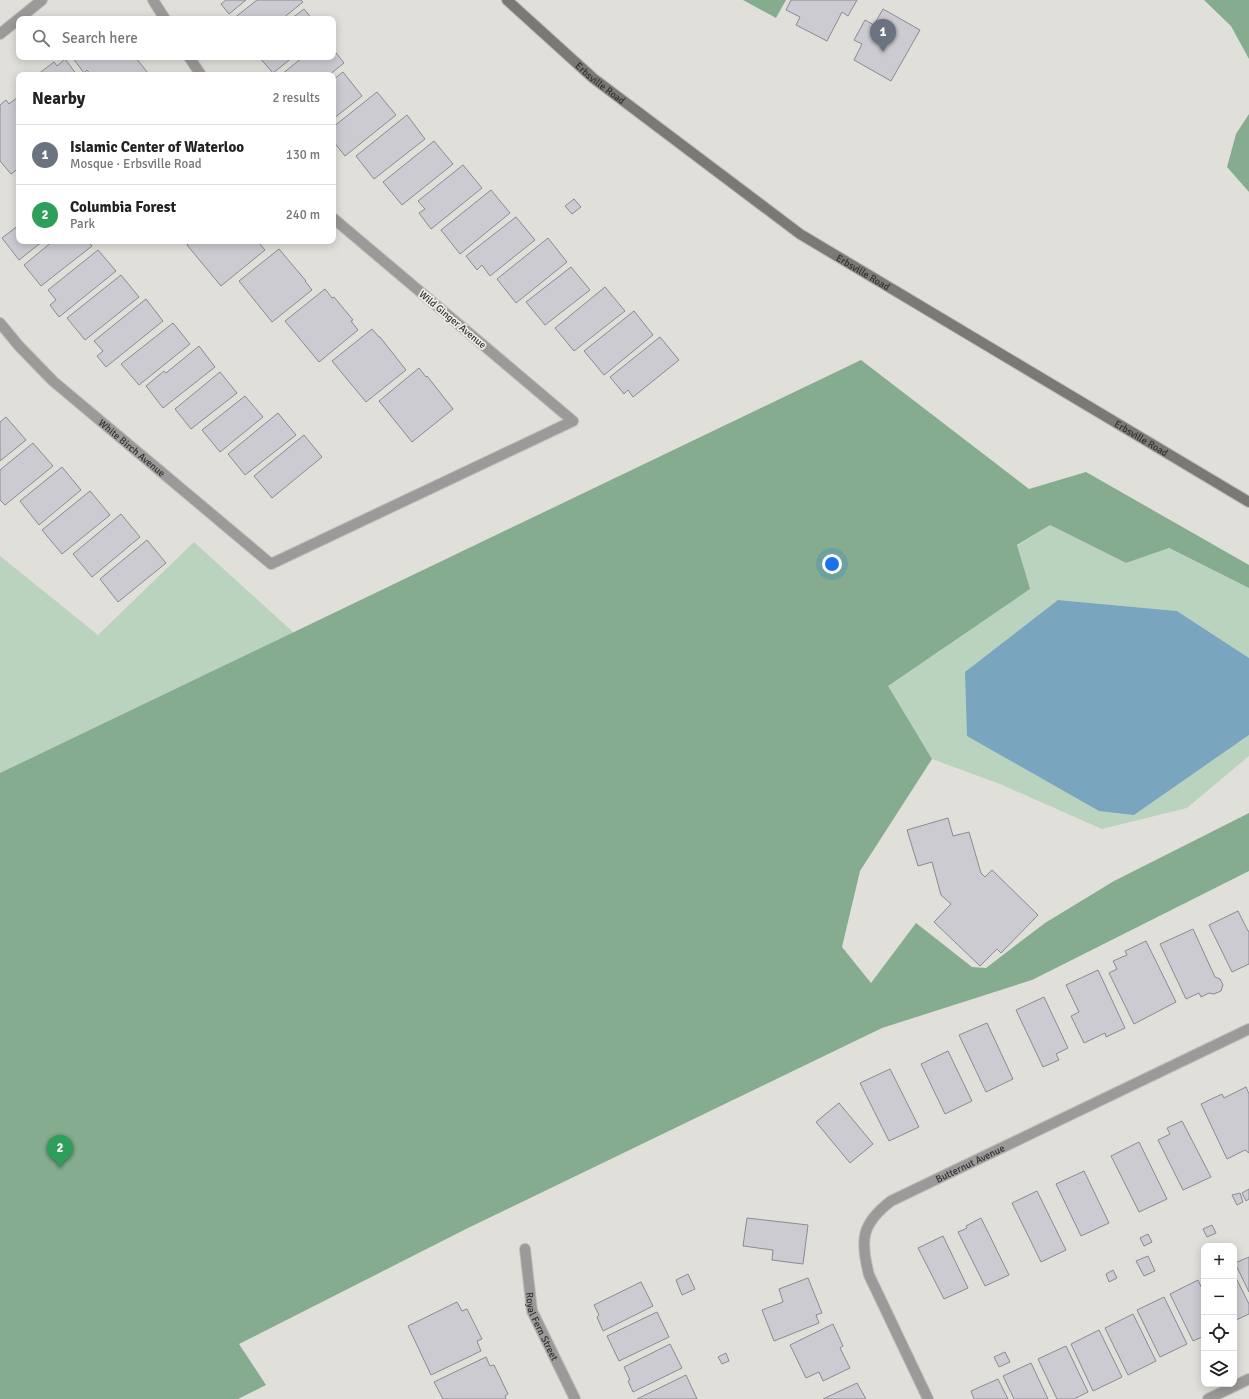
<!DOCTYPE html>
<html lang="en">
<head>
<meta charset="utf-8">
<style>
	body { margin:0; font-family:Signika,sans-serif; background:#f6f6f6; color:#222 }
	.controls { position:absolute; right:12px; bottom:12px; display:grid; overflow:hidden; border-radius:8px; box-shadow:0 2px 10px #0003 }
	.controls button { width:36px; height:36px; display:grid; place-items:center; padding:0; border:0; border-bottom:1px solid #e0e0e0; background:#fff; color:#222; font:20px sans-serif }
	.you { position:absolute; left:832px; top:564px; width:14px; height:14px; margin:-10px; border:3px solid #fff; border-radius:50%; background:#1a73e8; box-shadow:0 0 0 6px #1a73e833 }
	.badge { display:grid; place-items:center; width:26px; height:26px; border-radius:50%; background:#2563eb; color:#fff; font-size:13px; font-weight:700 }
	.pin { position:absolute; translate:-50% -33px; filter:drop-shadow(0 1px 2px #0008) }
	.pin::after { content:''; position:absolute; top:21px; width:14px; height:12px; background:inherit; clip-path:polygon(0 0,100% 0,50% 100%) }
	.list { margin:0; padding:0; list-style:none }
	h2 { display:flex; justify-content:space-between; align-items:center; height:52px; margin:0; padding:0 16px; font-size:17px }
	h2 small { font-size:13px; font-weight:400; color:#767676 }
	.list li { display:grid; grid-template-columns:26px 1fr auto; gap:12px; align-items:center; box-sizing:border-box; height:60px; padding:0 16px; border-top:1px solid #e0e0e0 }
	.list b { display:block; font-size:15px; white-space:nowrap }
	.list p { margin:0; font-size:13px; white-space:nowrap; color:#767676 }
	.list em { font-size:13px; font-style:normal; color:#767676 }
	.icon { flex:none; width:22px; height:22px; fill:none; stroke:currentColor; stroke-width:2; stroke-linecap:round; stroke-linejoin:round }
	.map { position:relative; flex:none; width:1249px; height:1399px; overflow:hidden }
	.search { position:absolute; background:#fff; box-shadow:0 2px 10px #0003; left:16px; top:16px; width:320px; height:44px; display:flex; align-items:center; gap:10px; box-sizing:border-box; padding:0 14px; border-radius:8px; color:#767676; font-size:15px }
	.panel { position:absolute; background:#fff; box-shadow:0 2px 10px #0003; left:16px; top:72px; width:320px; height:172px; border-radius:8px }
	.map>svg:first-child { display:block }
	.green { fill:#bad3bf }
	.forest { fill:#85ac8e }
	.water { fill:#79a6be }
	.building { fill:#cbcbd1; stroke:#8b8a90 }
	.lines { fill:none; stroke-linecap:round; stroke-linejoin:round }
	.street-casing { stroke:#bdbcb8; stroke-width:12 }
	.secondary-casing { stroke:#bdbcb8; stroke-width:12 }
	.street { stroke:#9c9998; stroke-width:10 }
	.secondary { stroke:#7c7876; stroke-width:10 }
	.labels { text-anchor:middle; stroke-width:3.5; stroke-linejoin:round; paint-order:stroke }
	.street-label { font-size:10px; fill:#31302e; stroke:#eeede7 }
</style>
</head>
<body>
<div class="map">
<svg width="1249" height="1399" viewBox="0 0 1249 1399">
	<rect width="100%" height="100%" fill="#e0dfda"/>
	<!-- green -->
	<path class="green" d="M1050,525L1126,563L1168,548L1249,588V658L1177,611L1058,600L1052,606L1134,815L1249,735V756L1187,808L1102,829L1000,784L932,759L887,686L1029,589L1017,546Z
		M194,542L294,633L0,773V556L98,635Z"/>
	<!-- forest -->
	<path class="forest" d="M743,0H786L776,18Z
		M1204,0H1249V59L1231,26Z
		M1249,114V192L1227,167L1236,134Z
		M861,360L1029,489L1086,472L1249,565V588L1169,548L1126,563L1050,525L1017,545L1030,589L888,686L932,759L860,871L842,947L871,983L916,923L972,967L986,968L1045,923L1114,881L1249,813V871L1032,980L882,1028L468,1228L239,1344L266,1385L238,1399H0V773Z"/>
	<!-- water -->
	<path class="water" d="M1058,600L1177,611L1249,658V735L1134,815L1099,811L967,736L965,672Z"/>
	<!-- building -->
	<path class="building" d="M226,0H246L229,14L221,4Z
		M257,0H301L303,2L282,19H233Z
		M791,0H857L848,16L842,12L827,41L796,25L800,17L786,10Z
		M304,9L312,19H291Z
		M883,9L920,30L891,81L854,60L862,44L854,40L865,20L874,25Z
		M333,49L344,63L329,75H281L303,57H333Z
		M72,57H135L148,73L146,75H91L87,70L84,73Z
		M259,57H293L273,73Z
		M65,59L77,75H37L54,62L57,66Z
		M343,72L362,96L333,119V80Z
		M377,92L396,115L345,156L333,141V127Z
		M18,97L19,99V168L11,174L0,161V105L6,100L9,104Z
		M407,115L425,139L374,179L356,156Z
		M434,141L453,164L402,205L383,182Z
		M463,165L482,188L431,229L419,213L425,209L418,201Z
		M491,190L510,213L460,254L441,230Z
		M574,199L581,207L572,214L565,206Z
		M516,217L535,240L490,276L482,265L477,270L466,256Z
		M19,225V241H43L19,260L2,238Z
		M548,238L567,262L516,303L497,279Z
		M53,241H88L92,246L41,286L24,265Z
		M192,241H261L259,243L265,250L221,286L187,245Z
		M279,249L306,281H305L312,290L272,322L239,281Z
		M98,250L116,271L59,317L50,305L56,300L48,290Z
		M571,267L590,290L545,325L526,302Z
		M121,275L139,297L85,340L67,318Z
		M605,287L625,311L574,351L555,328Z
		M325,289L332,298L334,297L353,320L351,321L358,330L319,362L285,321Z
		M146,299L163,321L106,367L97,356L103,351L94,341Z
		M634,311L653,335L604,375L584,351Z
		M173,323L190,344L139,385L121,364Z
		M372,329L379,337H380L406,370L366,402L332,361Z
		M660,337L679,360L633,397L628,390L624,394L610,377Z
		M199,346L215,367L163,408L146,386L164,371L166,373Z
		M419,368L426,377L427,376L453,409L412,442L379,401Z
		M220,372L237,393L191,429L175,409Z
		M245,396L263,417L220,452L202,430Z
		M278,413L296,435L245,475L228,454Z
		M6,417L26,440L0,461V422Z
		M304,435L322,457L272,498L254,476Z
		M33,443L53,466L5,505L0,500V470Z
		M62,467L81,490L39,525L20,501Z
		M90,491L110,515L62,554L42,530Z
		M121,514L140,537L92,577L73,554Z
		M147,540L166,563L118,602L100,579Z
		M948,818L953,836L969,832L981,873L985,877L992,870L1038,915L1001,953L997,949L980,966L934,922L951,904L941,895L932,862L918,866L907,830Z
		M1238,911L1248,931H1249V964L1232,972L1209,925Z
		M1193,929L1215,977L1220,979L1223,985L1221,991L1214,994L1209,993L1201,997L1199,993L1186,999L1160,944Z
		M1146,941L1176,1002L1134,1024L1109,973L1117,969L1113,961L1127,955L1125,951Z
		M1098,970L1125,1028L1106,1037L1105,1033L1084,1043L1071,1016L1079,1012L1066,985Z
		M1044,997L1068,1048L1056,1054L1059,1060L1043,1067L1016,1010Z
		M987,1023L1013,1079L986,1092L959,1035Z
		M948,1051L972,1101L945,1114L921,1064Z
		M890,1069L919,1127L889,1141L860,1083Z
		M1246,1087L1249,1094V1153L1245,1150L1227,1159L1201,1104L1222,1094L1224,1098Z
		M839,1103L873,1144L850,1163L816,1122Z
		M1182,1121L1211,1177L1183,1190L1158,1140L1170,1134L1167,1128Z
		M1139,1142L1167,1199L1139,1212L1111,1156Z
		M1084,1171L1109,1223L1081,1236L1056,1184Z
		M1249,1189V1199L1246,1201L1242,1193Z
		M1037,1191L1066,1250L1041,1262L1012,1203Z
		M1240,1193L1243,1202L1237,1205L1232,1195Z
		M747,1218L808,1225L803,1264L772,1260L773,1250L743,1246Z
		M981,1218L1009,1275L985,1286L958,1232L967,1228L966,1226Z
		M1212,1225L1216,1233L1207,1237L1203,1229Z
		M1148,1234L1152,1242L1144,1246L1140,1238Z
		M943,1236L968,1288L944,1299L918,1248Z
		M1148,1256L1155,1271L1144,1276L1136,1261Z
		M1249,1257V1292L1235,1263Z
		M1113,1270L1117,1278L1109,1282L1106,1274Z
		M688,1274L695,1289L682,1295L676,1280Z
		M1234,1274L1249,1304V1314L1234,1321Z
		M808,1278L822,1313L816,1315L819,1323L774,1341L762,1310L783,1302L779,1289Z
		M1198,1280L1204,1293V1336L1193,1341L1170,1294Z
		M641,1282L653,1306L603,1331L597,1317L599,1315L594,1305Z
		M1164,1297L1187,1344L1160,1357L1137,1310Z
		M457,1302L462,1311L467,1309L482,1339L477,1341L481,1351L431,1375L408,1326Z
		M657,1312L669,1337L619,1361L607,1336Z
		M1133,1314L1156,1361L1128,1375L1105,1328Z
		M833,1324L843,1346L840,1348L850,1368L823,1381L819,1372L806,1378L790,1345Z
		M1099,1330L1122,1377L1093,1391L1071,1344Z
		M670,1344L682,1368L633,1392L628,1381L630,1380L624,1367Z
		M1066,1346L1088,1392L1074,1399H1057L1038,1359Z
		M1005,1352L1010,1362L999,1367L994,1357Z
		M726,1353L729,1361L722,1364L718,1357Z
		M486,1357L490,1366L494,1365L508,1394L505,1396L506,1399H443L434,1382Z
		M1031,1363L1048,1399H1014L1003,1376Z
		M686,1375L697,1399H637Z
		M998,1379L1008,1399H974L971,1391Z
		M857,1383L866,1399H823Z"/>
	<g class="lines">
		<defs>
			<g id="street">
				<path d="M153,0L165,19"/>
				<path d="M0,34L42,0"/>
				<path d="M189,57L201,75"/>
				<path id="s1" d="M0,323L19,346L53,381L271,564L573,421L333,218"/>
				<path id="s2" d="M525,1249L532,1311L575,1399"/>
				<path id="s3" d="M928,1399L869,1275C860,1240 861,1224 891,1201L1249,1029"/>
				<path d="M1208,1399L1249,1379"/>
			</g>
			<g id="secondary">
				<path id="s4" d="M507,0L593,78L800,234L1249,502"/>
			</g>
		</defs>
		<!-- street casing -->
		<use href="#street" class="street-casing"/>
		<!-- secondary casing -->
		<use href="#secondary" class="secondary-casing"/>
		<!-- street -->
		<use href="#street" class="street"/>
		<!-- secondary -->
		<use href="#secondary" class="secondary"/>
	</g>
	<g class="labels">
		<!-- street labels -->
		<g class="street-label">
			<text dy="4" stroke="none"><textPath href="#s4" startOffset="125">Erbsville Road</textPath></text>
			<text dy="4" stroke="none"><textPath href="#s4" startOffset="449">Erbsville Road</textPath></text>
			<text transform="translate(453 319) rotate(40)" y="4">Wild Ginger Avenue</text>
			<text dy="4" stroke="none"><textPath href="#s4" startOffset="773">Erbsville Road</textPath></text>
			<text dy="4" stroke="none"><textPath href="#s1" startOffset="182">White Birch Avenue</textPath></text>
			<text dy="4" stroke="none"><textPath href="#s3" startOffset="309">Butternut Avenue</textPath></text>
			<text dy="4" stroke="none"><textPath href="#s2" startOffset="80">Royal Fern Street</textPath></text>
		</g>
	</g>
</svg>
<div class="controls">
<button>+</button>
<button>−</button>
<button><svg class="icon" aria-label="locate" viewBox="0 0 24 24"><circle cx="12" cy="12" r="6"/><path d="M12 2v4M12 18v4M2 12h4M18 12h4"/></svg></button>
<button><svg class="icon" aria-label="layers" viewBox="0 0 24 24"><path d="M12 4l9 5-9 5-9-5zM3 14l9 5 9-5"/></svg></button>
</div>
<div class="you"></div>
<div class="pin badge" style="left:883px;top:52px;background:#6b7280">1</div>
<div class="pin badge" style="left:60px;top:1168px;background:#2e9e5b">2</div>
<div class="search"><svg class="icon" aria-label="search" viewBox="0 0 24 24"><circle cx="10" cy="10" r="6"/><path d="M15 15l6 6"/></svg>Search here</div>
<section class="panel">
<h2>Nearby<small>2 results</small></h2>
<ul class="list">
<li><span class="badge" style="background:#6b7280">1</span><div><b>Islamic Center of Waterloo</b><p>Mosque · Erbsville Road</p></div><em>130 m</em></li>
<li><span class="badge" style="background:#2e9e5b">2</span><div><b>Columbia Forest</b><p>Park</p></div><em>240 m</em></li>
</ul>
</section>
</div>
</body>
</html>
